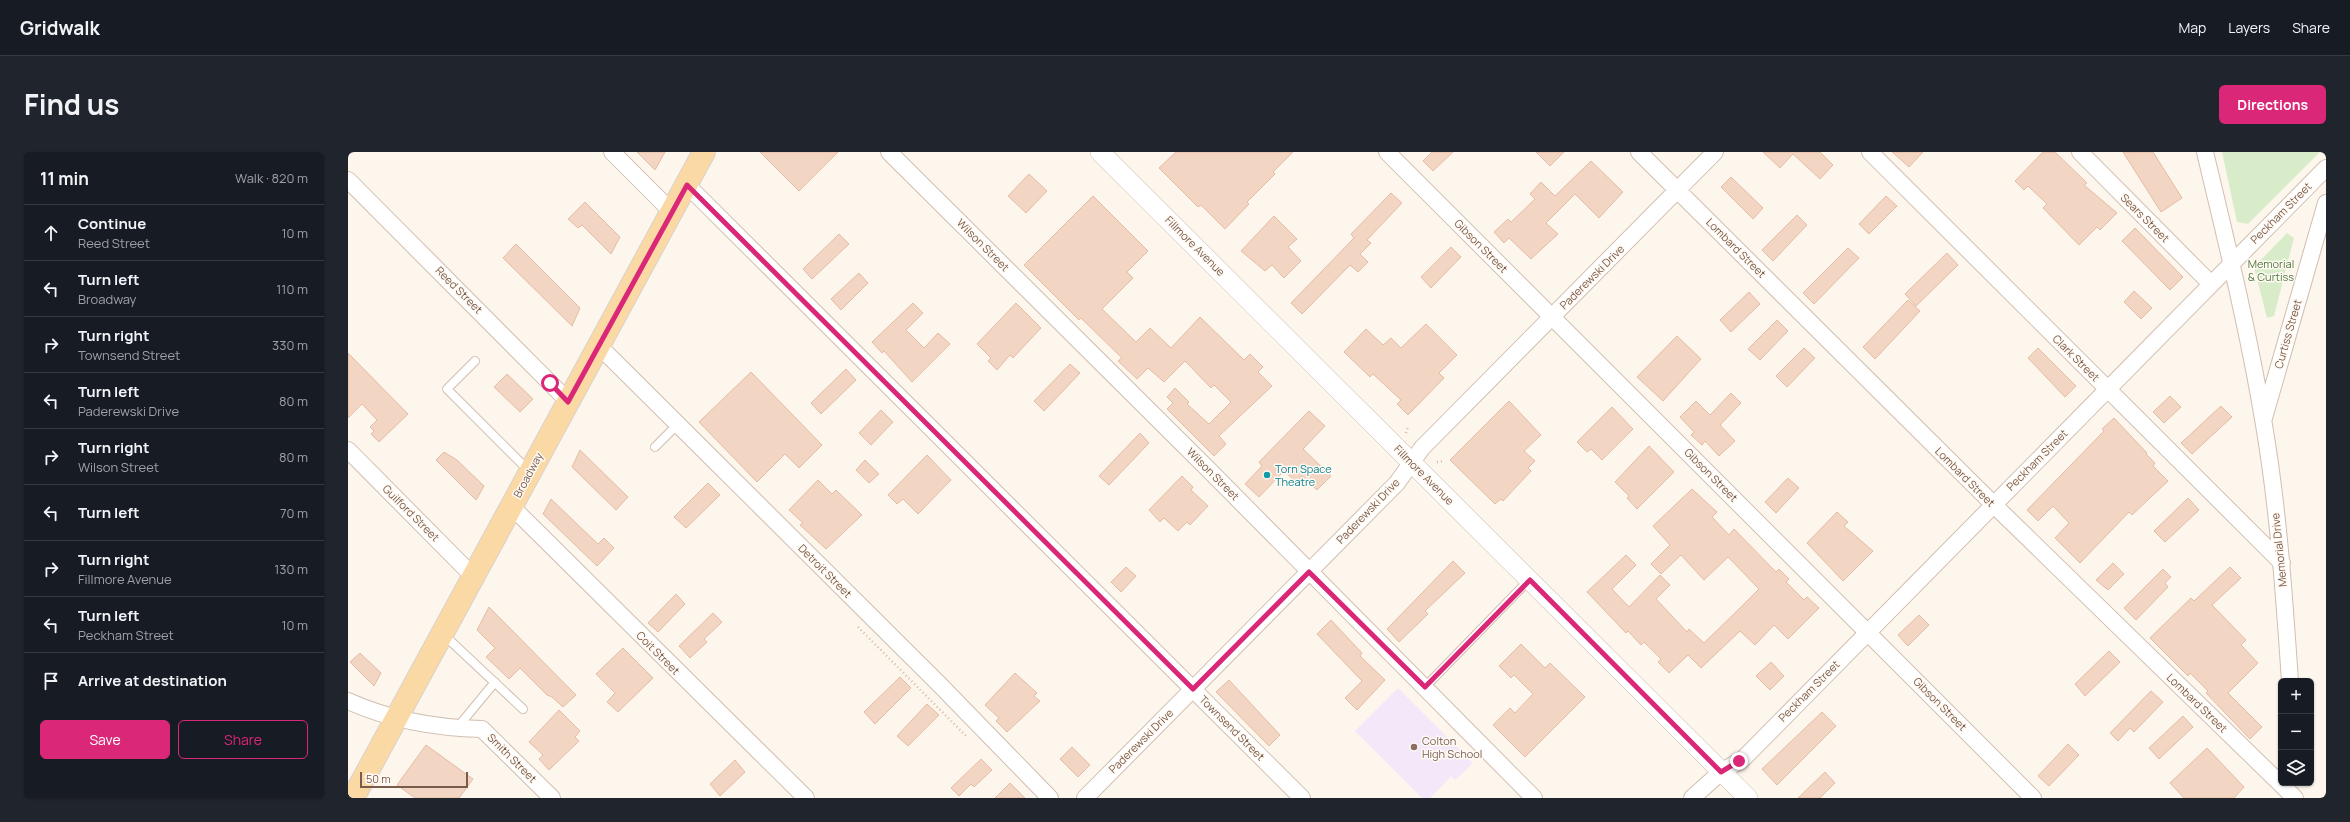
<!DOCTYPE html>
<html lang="en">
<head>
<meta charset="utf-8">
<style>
	body { margin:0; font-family:Manrope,sans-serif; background:#20242c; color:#f1f3f6 }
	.controls { position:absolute; right:12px; bottom:12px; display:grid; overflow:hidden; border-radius:6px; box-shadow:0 1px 3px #0004 }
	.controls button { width:36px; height:36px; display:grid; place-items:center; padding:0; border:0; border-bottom:1px solid #363941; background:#171b24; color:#f1f3f6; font:20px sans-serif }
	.scale { position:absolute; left:12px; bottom:10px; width:108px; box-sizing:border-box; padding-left:4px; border:2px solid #7a5c4d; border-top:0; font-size:11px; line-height:14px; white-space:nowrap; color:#7a5c4d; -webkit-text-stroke:3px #fffaf3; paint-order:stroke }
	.stop { position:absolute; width:12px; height:12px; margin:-9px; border:3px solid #db2777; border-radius:50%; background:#fff }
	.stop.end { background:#db2777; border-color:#fff; box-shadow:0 1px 4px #0008 }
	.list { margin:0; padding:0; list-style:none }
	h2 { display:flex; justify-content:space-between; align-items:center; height:52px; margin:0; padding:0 16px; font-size:17px }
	h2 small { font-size:13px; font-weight:400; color:#9ea1a6 }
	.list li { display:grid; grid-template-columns:26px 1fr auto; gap:12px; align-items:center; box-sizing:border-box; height:56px; padding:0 16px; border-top:1px solid #363941 }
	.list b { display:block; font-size:15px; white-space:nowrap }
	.list p { margin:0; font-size:13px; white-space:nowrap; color:#9ea1a6 }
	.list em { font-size:13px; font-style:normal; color:#9ea1a6 }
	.actions { display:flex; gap:8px; padding:12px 16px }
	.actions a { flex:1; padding:9px 0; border:1px solid #db2777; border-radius:6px; text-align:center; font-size:14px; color:#db2777 }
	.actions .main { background:#db2777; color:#fff }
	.icon { flex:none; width:22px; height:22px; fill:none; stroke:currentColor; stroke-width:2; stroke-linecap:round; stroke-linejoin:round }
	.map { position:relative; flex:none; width:1978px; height:646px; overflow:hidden; border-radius:6px }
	header { display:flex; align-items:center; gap:24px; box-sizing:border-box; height:56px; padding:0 20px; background:#171b24; border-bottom:1px solid #363941 }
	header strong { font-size:19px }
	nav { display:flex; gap:22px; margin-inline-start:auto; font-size:14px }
	.intro { display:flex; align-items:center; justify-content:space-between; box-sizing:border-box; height:96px; padding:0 24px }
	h1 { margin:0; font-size:28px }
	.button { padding:10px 18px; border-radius:6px; background:#db2777; color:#fff; font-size:14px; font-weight:700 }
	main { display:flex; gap:24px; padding:0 24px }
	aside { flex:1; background:#171b24; border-radius:6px; box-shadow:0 1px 3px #0004 }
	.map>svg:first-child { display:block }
	.education { fill:#f3e8fa }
	.green { fill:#d8ecc9 }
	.building { fill:#f3d5c3; stroke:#e6bba3 }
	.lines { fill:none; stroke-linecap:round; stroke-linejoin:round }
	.service-casing { stroke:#d1beb0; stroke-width:10 }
	.minor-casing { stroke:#d1beb0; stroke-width:18 }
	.tertiary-casing { stroke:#d1beb0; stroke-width:20 }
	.primary-casing { stroke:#dad1cd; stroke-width:24 }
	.path { stroke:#d9b8a5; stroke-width:2.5; stroke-dasharray:1 3; stroke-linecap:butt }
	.service { stroke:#fff; stroke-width:8 }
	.minor { stroke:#fff; stroke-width:16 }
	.tertiary { stroke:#fff; stroke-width:19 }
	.primary { stroke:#fbd9a5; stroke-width:22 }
	.route { stroke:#db2777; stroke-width:5 }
	.culture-dot { fill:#0f9aa8; stroke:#fffaf3; stroke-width:1.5 }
	.education-dot { fill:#8d6e63; stroke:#fffaf3; stroke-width:1.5 }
	.labels { text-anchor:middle; stroke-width:3; stroke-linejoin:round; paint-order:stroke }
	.street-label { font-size:11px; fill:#7a5c4d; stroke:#fffaf3 }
	.park-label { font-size:11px; fill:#537a41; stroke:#fffaf3 }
	.culture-label { font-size:11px; fill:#0d838f; stroke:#fffaf3; text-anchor:start }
	.education-label { font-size:11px; fill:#785e54; stroke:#fffaf3; text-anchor:start }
</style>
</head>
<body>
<header>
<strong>Gridwalk</strong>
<nav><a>Map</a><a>Layers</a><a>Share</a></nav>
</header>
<div class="intro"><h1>Find us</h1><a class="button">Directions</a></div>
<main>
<aside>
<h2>11 min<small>Walk · 820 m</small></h2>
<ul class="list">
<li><svg class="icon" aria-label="ahead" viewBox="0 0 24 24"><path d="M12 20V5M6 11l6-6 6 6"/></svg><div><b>Continue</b><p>Reed Street</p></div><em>10 m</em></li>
<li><svg class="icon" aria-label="left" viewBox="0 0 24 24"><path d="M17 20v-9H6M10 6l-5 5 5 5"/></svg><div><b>Turn left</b><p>Broadway</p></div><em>110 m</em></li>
<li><svg class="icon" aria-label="right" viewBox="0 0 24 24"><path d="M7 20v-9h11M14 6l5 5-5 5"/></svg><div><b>Turn right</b><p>Townsend Street</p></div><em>330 m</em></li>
<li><svg class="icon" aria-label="left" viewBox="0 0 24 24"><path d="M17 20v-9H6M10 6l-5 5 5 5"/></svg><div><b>Turn left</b><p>Paderewski Drive</p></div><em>80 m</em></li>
<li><svg class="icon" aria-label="right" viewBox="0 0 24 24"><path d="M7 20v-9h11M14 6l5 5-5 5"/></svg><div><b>Turn right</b><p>Wilson Street</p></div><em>80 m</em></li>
<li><svg class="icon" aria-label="left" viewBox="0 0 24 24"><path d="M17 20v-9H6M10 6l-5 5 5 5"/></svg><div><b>Turn left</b></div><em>70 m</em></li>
<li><svg class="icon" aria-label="right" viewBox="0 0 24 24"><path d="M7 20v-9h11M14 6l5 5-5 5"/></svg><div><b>Turn right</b><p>Fillmore Avenue</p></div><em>130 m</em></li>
<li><svg class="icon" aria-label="left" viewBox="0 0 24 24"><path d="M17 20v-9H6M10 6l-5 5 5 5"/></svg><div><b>Turn left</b><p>Peckham Street</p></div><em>10 m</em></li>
<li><svg class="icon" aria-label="arrive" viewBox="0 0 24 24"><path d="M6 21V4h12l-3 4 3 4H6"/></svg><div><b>Arrive at destination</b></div></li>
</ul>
<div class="actions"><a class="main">Save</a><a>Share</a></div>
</aside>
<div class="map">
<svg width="1978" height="646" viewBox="0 0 1978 646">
	<rect width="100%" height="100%" fill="#fdf6ec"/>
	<!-- education -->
	<path class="education" d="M1050,536L1125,611L1107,628L1103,624L1082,646H1074L1007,579Z"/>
	<!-- green -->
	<path class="green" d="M1874,0H1972L1900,72L1889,70Z
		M1939,81L1946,86L1926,164L1919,166L1906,115Z"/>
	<!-- building -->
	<path class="building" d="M289,0H317L307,18Z
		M412,0H490L451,39Z
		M828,0H945L925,20L927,22L899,50L901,52L877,77L853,53L850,55L811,16Z
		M1084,0H1105L1085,19L1075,9Z
		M1188,0H1216L1202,14Z
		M1415,0H1472L1485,13L1472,27L1445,2L1432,16Z
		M1544,0H1575L1561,15Z
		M1695,0H1707L1739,31L1736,33L1769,61L1752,78L1749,75L1731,93L1695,56L1699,52L1680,34L1676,38L1667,29Z
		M1775,0H1805L1834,46L1813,60Z
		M1243,9L1275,40L1251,66L1227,42L1198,71L1210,82L1183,107L1161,86L1156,91L1146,80L1160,67L1163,70L1187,47L1182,42L1193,30L1207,44Z
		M681,22L699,39L678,61L660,44Z
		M1383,25L1415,56L1405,67L1373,35Z
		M1043,41L1054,51L1019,88L1023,91L1012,102L1020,110L1010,120L1002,113L954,162L943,151L1006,86L1003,82Z
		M745,44L800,99L779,120L785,126L754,157L788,190L802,176L823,196L852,165L896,208L902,202L915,215L910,220L924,234L871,284L878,292L866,304L819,257L825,251L819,245L827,236L841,250L839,252L861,272L883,250L866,233L863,236L837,209L816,230L800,216L789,227L770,209L774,206L733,166L731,168L676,113Z
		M1538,44L1549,54L1521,82L1511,72Z
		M237,50L272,85L263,102L234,73L230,76L220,67Z
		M1449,63L1459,73L1425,109L1414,98Z
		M926,64L949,87L940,95L953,109L936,126L924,113L917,119L893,99Z
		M1787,76L1835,125L1822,138L1774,89Z
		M491,82L501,92L464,127L455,117Z
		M168,92L232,156L224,174L155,106Z
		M1103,95L1113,105L1083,136L1073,125Z
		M1500,96L1511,106L1466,152L1455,141Z
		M1599,101L1610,113L1568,154L1557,142Z
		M511,121L520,131L493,158L483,147Z
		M1786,139L1804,156L1793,167L1776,150Z
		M1401,140L1412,152L1383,180L1372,168Z
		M1560,148L1572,159L1527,207L1515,195Z
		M565,151L575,161L558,178L576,196L590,181L602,192L564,230L536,199L534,201L524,190Z
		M668,151L693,176L665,206L662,203L649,218L640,209L643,206L629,192Z
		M1429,168L1440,179L1412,208L1400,197Z
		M1078,172L1109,203L1091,221L1096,226L1060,263L1049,252L1053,248L1025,222L1022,225L996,200L1018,177L1035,193L1043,186L1053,196Z
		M1329,184L1353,207L1315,249L1289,225Z
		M1456,196L1467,206L1439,235L1428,224Z
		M1690,196L1728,234L1717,245L1680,206Z
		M0,201L60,262L31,290L23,282L26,279L22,275L29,268L14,252L0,266Z
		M722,212L732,221L696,259L686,249Z
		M498,217L508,228L473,262L463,251Z
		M403,220L474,293L451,316L437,302L409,330L351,270Z
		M159,222L185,247L172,260L146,235Z
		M1383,241L1393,251L1372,273L1387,289L1371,304L1357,289L1354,293L1343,283L1346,280L1332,265L1348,249L1362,263Z
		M1822,244L1833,255L1816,271L1805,260Z
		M1161,249L1193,283L1176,299L1187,309L1180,316L1183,319L1155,349L1153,347L1147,352L1102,308Z
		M1873,254L1884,265L1844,302L1833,291Z
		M1264,255L1285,277L1254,308L1243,297L1239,300L1229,290Z
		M533,258L545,270L523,293L511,281Z
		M961,259L977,274L955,297L983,324L969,338L954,324L948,330L936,319L911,345L897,332L914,314L911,310Z
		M1766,266L1799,301L1798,302L1807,311L1805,314L1820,329L1784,363L1781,360L1732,411L1707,386L1721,371L1705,354L1690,369L1679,358L1756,279L1754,277Z
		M792,281L801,291L761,333L751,324Z
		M1301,294L1326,320L1289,357L1279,346L1281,344L1267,330Z
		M232,298L280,345L268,358L224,315Z
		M96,300L109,308L136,334L128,348L88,308Z
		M579,303L603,328L570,362L555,347L549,352L540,343Z
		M517,308L531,322L521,331L508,318Z
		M834,324L845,335L843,338L860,354L842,373L839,370L830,379L816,366L812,370L801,358Z
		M1440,326L1451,336L1428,361L1417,350Z
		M470,328L484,342L488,338L514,363L478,397L452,373L455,371L441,358Z
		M360,331L372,343L338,376L326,365Z
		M1344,337L1369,360L1364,365L1381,383L1386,377L1428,420L1431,417L1441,427L1438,430L1456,448L1459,445L1471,456L1440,487L1426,473L1407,493L1392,479L1353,516L1340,503L1321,521L1310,510L1313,507L1296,490L1293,493L1280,479L1278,481L1239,440L1278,403L1288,413L1264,437L1281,455L1312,423L1322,433L1308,447L1339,480L1341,477L1356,491L1392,456L1411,437L1380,405L1356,428L1333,403L1313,422L1303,412L1322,393L1305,374Z
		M1840,346L1851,358L1817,390L1806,379Z
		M203,347L250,392L256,386L266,396L249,414L195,362Z
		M1489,360L1500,370L1496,374L1525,399L1495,429L1459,391Z
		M1105,409L1117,421L1077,459L1080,462L1051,490L1039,477Z
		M1765,411L1776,422L1760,438L1748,428Z
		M778,415L788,424L773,440L763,430Z
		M1882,415L1893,426L1864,453L1898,488L1893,493L1910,511L1880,541L1914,575L1902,587L1858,541L1860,539L1842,521L1840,524L1802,486L1843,446L1846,449Z
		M1815,417L1823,425L1817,431L1820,435L1788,468L1776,456Z
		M328,442L337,452L310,480L300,471Z
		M141,455L228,543L215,555L204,545L199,543L172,516L161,527L138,505L147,496L129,478Z
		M365,461L374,470L356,487L359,490L342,506L331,494Z
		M1571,463L1581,473L1560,494L1550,483Z
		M983,468L1014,501L1012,504L1037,528L1009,558L997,546L1014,529L969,482Z
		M1173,492L1197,516L1202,511L1237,545L1177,605L1145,573L1162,556L1167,561L1185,542L1166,523L1163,526L1151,514Z
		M275,496L305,526L270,560L259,550L267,541L248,522Z
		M1761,499L1772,510L1737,544L1727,532Z
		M12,501L33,521L26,534L2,510Z
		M1423,510L1436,524L1422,538L1408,524Z
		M667,521L689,541L686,544L692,549L659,580L648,569L651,566L637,553Z
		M552,525L563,536L527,572L516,560Z
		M881,528L932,583L921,594L868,540Z
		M1803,539L1815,550L1786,580L1782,576L1770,589L1762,581Z
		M579,552L591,563L560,594L549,584Z
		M211,558L232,579L227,585L231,589L201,618L191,607L195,603L181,590Z
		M1474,560L1488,574L1429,633L1414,617Z
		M1835,564L1845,575L1811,607L1801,596Z
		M1720,592L1731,603L1701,634L1690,624Z
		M78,593L125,627L111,646H67L49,633Z
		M724,595L742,613L730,625L712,607Z
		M1859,596L1896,635L1886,646H1836L1822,631Z
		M633,607L644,618L626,635L623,632L611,644L603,636Z
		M387,608L397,620L372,644L362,632Z
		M1477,620L1487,631L1472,646H1450Z
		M662,631L677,646H647Z"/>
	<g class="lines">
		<defs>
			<path id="service" d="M127,209L99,237L181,319
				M307,295L330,272
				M95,482L175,557
				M1077,535L1181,428
				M109,576L147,530"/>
			<path id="minor" d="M264,0L324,60
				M541,0L860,317L1186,646
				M1039,0L1685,646
				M1291,0L1645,352L1947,646
				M1522,0L1934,411
				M1732,0L1863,132
				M1857,0C1878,88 1900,177 1915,267C1930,353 1936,441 1942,529
				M0,28L220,249
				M339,33L954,646
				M251,194L592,533L702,646
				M1916,266L1978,51
				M0,298L125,424
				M163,354L458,646
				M0,549C42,568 87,576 134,577L204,646
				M737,646L1049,331L1074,296L1367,0
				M1344,646L1373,620L1395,607L1978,16"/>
			<path id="tertiary" d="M752,0L1400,646"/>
			<path id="primary" d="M5,646L356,0"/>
		</defs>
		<!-- service casing -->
		<use href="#service" class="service-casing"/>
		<!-- minor casing -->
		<use href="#minor" class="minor-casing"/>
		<!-- tertiary casing -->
		<use href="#tertiary" class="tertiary-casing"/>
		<!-- primary casing -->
		<use href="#primary" class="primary-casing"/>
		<!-- path -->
		<path class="path" d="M1058,281L1060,275
			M1089,310L1096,309
			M510,475L619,585"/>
		<!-- service -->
		<use href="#service" class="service"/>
		<!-- minor -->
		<use href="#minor" class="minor"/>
		<!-- tertiary -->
		<use href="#tertiary" class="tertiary"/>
		<!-- primary -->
		<use href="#primary" class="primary"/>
	</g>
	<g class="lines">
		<!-- route -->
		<path class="route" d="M202,231L220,250L339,33L845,537L961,420L1077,535L1182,428L1373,620L1391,609"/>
	</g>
	<!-- markers -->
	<circle class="culture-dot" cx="919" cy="323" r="4"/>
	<circle class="education-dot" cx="1066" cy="595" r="4"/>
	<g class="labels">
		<!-- street labels -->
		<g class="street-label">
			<text transform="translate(1933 61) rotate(-45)" y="4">Peckham Street</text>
			<text transform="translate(1797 66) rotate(45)" y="4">Sears Street</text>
			<text transform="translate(635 93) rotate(45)" y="4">Wilson Street</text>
			<text transform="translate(847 94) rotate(45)" y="4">Fillmore Avenue</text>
			<text transform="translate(1133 94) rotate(45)" y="4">Gibson Street</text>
			<text transform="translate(1388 96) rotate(45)" y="4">Lombard Street</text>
			<text transform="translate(1244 125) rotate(-45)" y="4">Paderewski Drive</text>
			<text transform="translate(111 138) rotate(45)" y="4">Reed Street</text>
			<text transform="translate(1940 182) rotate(-74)" y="4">Curtiss Street</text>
			<text transform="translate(1728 206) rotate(45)" y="4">Clark Street</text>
			<text transform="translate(1689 308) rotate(-45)" y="4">Peckham Street</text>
			<text transform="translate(865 322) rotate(45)" y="4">Wilson Street</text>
			<text transform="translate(180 323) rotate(-62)" y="4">Broadway</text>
			<text transform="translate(1076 323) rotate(45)" y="4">Fillmore Avenue</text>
			<text transform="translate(1363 323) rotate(45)" y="4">Gibson Street</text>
			<text transform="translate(1617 325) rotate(45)" y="4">Lombard Street</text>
			<text transform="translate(1020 359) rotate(-46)" y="4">Paderewski Drive</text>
			<text transform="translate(63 361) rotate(45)" y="4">Guilford Street</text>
			<text transform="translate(1931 398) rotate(-96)" y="4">Memorial Drive</text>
			<text transform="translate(477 419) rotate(45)" y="4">Detroit Street</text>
			<text transform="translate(310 501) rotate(45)" y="4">Coit Street</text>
			<text transform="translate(1461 539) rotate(-45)" y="4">Peckham Street</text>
			<text transform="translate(1849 551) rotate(44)" y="4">Lombard Street</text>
			<text transform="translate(1592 552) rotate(45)" y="4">Gibson Street</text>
			<text transform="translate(884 576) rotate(45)" y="4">Townsend Street</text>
			<text transform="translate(793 589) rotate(-45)" y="4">Paderewski Drive</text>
			<text transform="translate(164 606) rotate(45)" y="4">Smith Street</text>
		</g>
		<!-- park labels -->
		<g class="park-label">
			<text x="1923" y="116">Memorial<tspan x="1923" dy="13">&amp; Curtiss</tspan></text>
		</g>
		<!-- culture labels -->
		<g class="culture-label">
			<text x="927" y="321">Torn Space<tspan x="927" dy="13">Theatre</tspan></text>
		</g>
		<!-- education labels -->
		<g class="education-label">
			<text x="1074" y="593">Colton<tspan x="1074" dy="13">High School</tspan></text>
		</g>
	</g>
</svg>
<div class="controls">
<button>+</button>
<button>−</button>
<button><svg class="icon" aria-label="layers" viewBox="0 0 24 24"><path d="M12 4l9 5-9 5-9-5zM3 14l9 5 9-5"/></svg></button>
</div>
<div class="scale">50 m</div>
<div class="stop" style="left:202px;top:231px"></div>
<div class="stop end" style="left:1391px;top:609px"></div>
</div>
</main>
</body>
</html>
